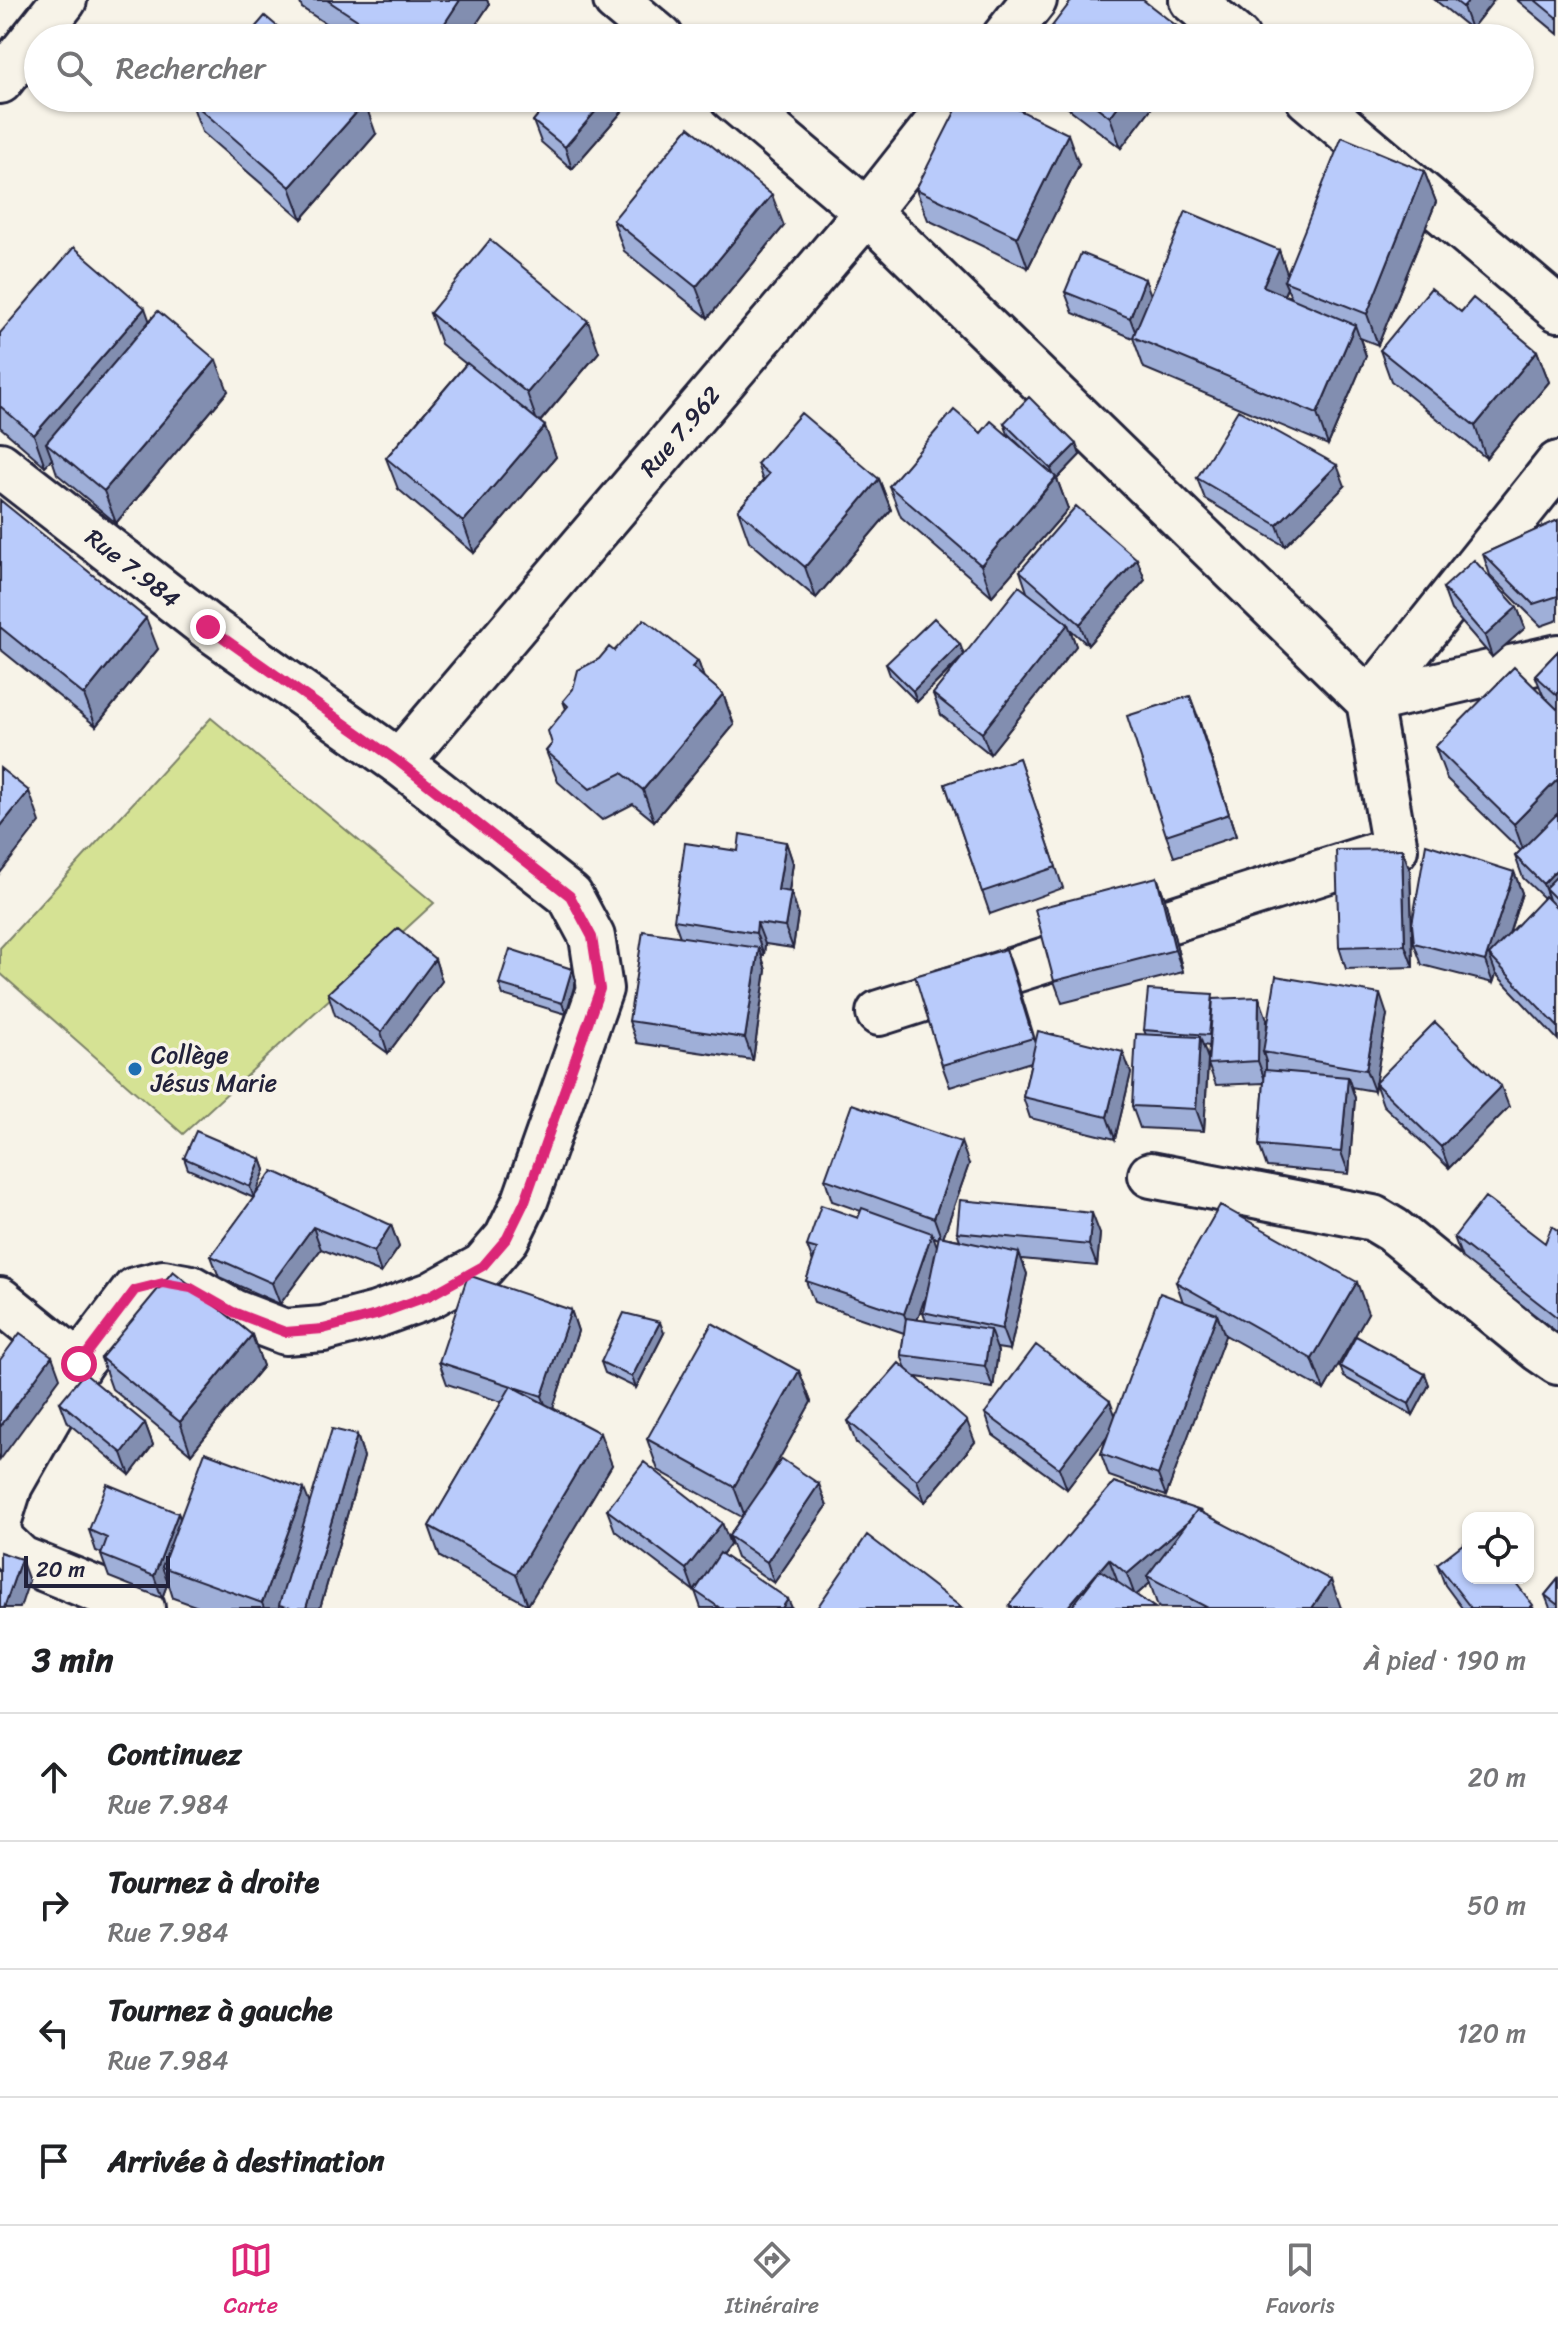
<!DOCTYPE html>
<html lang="fr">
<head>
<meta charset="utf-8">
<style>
	body { margin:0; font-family:Sriracha,sans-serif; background:#f2f2f2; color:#202124 }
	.controls { position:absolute; right:24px; bottom:24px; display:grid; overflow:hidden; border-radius:16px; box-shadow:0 2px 6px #0004 }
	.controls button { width:72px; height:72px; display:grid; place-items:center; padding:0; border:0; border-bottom:2px solid #e0e0e0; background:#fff; color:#202124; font:40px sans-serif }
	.scale { position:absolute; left:24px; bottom:20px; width:146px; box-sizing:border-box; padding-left:8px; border:4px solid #22223b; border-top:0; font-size:22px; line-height:28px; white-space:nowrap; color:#22223b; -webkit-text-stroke:6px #f7f3e8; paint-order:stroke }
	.stop { position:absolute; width:24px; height:24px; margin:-18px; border:6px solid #db2777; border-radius:50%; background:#fff }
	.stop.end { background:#db2777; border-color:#fff; box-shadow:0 2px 8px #0008 }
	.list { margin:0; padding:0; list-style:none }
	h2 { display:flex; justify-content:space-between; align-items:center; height:104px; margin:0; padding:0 32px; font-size:34px }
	h2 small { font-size:26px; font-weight:400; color:#757577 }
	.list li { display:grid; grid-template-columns:52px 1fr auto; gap:24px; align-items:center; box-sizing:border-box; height:128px; padding:0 32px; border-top:2px solid #e0e0e0 }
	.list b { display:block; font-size:30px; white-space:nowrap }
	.list p { margin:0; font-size:26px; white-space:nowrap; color:#757577 }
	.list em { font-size:26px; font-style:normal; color:#757577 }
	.icon { flex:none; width:44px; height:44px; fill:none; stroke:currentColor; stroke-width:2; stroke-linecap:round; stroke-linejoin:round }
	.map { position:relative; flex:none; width:1558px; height:1608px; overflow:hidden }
	.search { position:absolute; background:#fff; box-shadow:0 2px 6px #0004; left:24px; right:24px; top:24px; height:88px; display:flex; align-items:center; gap:20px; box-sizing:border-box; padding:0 28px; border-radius:44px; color:#757577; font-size:30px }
	.sheet { height:616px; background:#fff }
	nav { display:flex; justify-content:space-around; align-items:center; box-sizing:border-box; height:112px; border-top:2px solid #e0e0e0; background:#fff; font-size:22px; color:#757577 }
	nav a { display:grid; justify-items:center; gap:4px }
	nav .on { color:#db2777 }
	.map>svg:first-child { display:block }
	.green { fill:#d5e294; stroke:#7c8268; stroke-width:2 }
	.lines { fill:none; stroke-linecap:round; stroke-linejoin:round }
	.minor-casing { stroke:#22223b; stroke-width:50 }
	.minor { stroke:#f7f3e8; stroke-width:44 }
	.wall { fill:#9fafd8; stroke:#22223b; stroke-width:2; fill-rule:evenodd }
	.shaded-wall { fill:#828eb0; stroke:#22223b; stroke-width:2 }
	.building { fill:#b9cbfb; stroke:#22223b; stroke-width:2 }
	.route { stroke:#db2777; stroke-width:10 }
	.poi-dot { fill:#1f6fb2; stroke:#f7f3e8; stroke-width:3 }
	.labels { text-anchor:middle; stroke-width:7; stroke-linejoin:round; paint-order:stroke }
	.street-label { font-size:24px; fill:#22223b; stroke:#f7f3e8 }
	.poi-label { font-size:24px; fill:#22223b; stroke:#f7f3e8; text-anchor:start }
</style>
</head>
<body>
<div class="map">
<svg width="1558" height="1608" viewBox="0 0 1558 1608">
	<rect width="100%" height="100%" fill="#f7f3e8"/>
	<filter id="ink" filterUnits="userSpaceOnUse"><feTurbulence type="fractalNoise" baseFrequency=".0125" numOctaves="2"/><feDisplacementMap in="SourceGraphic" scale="16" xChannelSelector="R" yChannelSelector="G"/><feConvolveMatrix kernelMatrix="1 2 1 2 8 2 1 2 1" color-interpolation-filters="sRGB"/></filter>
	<g filter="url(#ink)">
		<!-- green -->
		<path class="green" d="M211,718L434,903L183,1134L0,973V948Z"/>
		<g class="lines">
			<defs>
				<g id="minor">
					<path d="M616,0L661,38"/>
					<path d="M1192,0L1237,38"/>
					<path d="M1004,38L1034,0"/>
					<path d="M0,81L64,0"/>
					<path d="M732,98L867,212L1369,701L1395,849L879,1013"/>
					<path d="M1308,98L1558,309"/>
					<path id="s1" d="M0,465L208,627L399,762L570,896L592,937L600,989L525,1201L507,1238L483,1266L431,1295L376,1315L323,1329L285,1332L233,1312L191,1288L163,1283L135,1290L79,1364L10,1485L0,1517"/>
					<path d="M1369,701L1558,464"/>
					<path d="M1369,701L1558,657"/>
					<path id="s2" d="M399,762L867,212L957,98"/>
					<path d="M1151,1175L1373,1218L1393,1230L1539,1349L1558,1362"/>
					<path d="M0,1300L79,1364"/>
					<path d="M0,1534V1539L21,1559L142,1608"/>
				</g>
			</defs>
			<!-- minor casing -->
			<use href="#minor" class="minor-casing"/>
			<!-- minor -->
			<use href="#minor" class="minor"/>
		</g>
		<!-- wall -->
		<path class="wall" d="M299,0H487L489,5L467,38H348L302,8Z
			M1435,0H1494L1471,29Z
			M1517,0H1558V34Z
			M552,98H634L572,169L541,142L533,121Z
			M1055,98H1159L1121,148Z
			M191,101L376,134L302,219L202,132Z
			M1079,165L1028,268L928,220L916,189Z
			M1424,171L1436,202L1378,345L1360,338L1366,356L1328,445L1144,368L1133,338L1073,313L1065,292L1151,294L1279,250L1287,274ZM1287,288L1291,297L1284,295Z
			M613,220L784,226L708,318L624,251Z
			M1461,312L1537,351L1549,382L1486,458L1391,381L1380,350Z
			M430,313L599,352L540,422L556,457L474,553L398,489L386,458L466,364L441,344Z
			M150,321L228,391L116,523L57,474L52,459L45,466L0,427V333Z
			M1004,423L1080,455L1057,479L1068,509L992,596L901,517L889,486L981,433L1027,452L1008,434Z
			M757,464L879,479L891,510L816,598L749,541L738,510L763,481Z
			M1197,478L1345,486L1285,546L1205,499Z
			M0,500L158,649L96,726L0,649Z
			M1558,520V620L1541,626L1490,575L1483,554Z
			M1137,559L1145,580L1088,645L1070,629L1076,646L990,754L941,715L933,694L961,659L917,702L890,675L886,664L964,655L1027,592L1020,571Z
			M1443,588L1517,607L1525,628L1492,657L1451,610Z
			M614,651L698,661L703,677L723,694L734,725L654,821L633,804L602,820L558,782L546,751L552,744L566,709L563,701Z
			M1558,651V1040L1496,974L1493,983L1422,965L1414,943L1412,925L1413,967L1346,969L1339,947L1410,870L1412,924L1514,872L1522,893L1509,934L1544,898L1523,878L1515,856L1521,851L1447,779L1435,747L1543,695L1535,675Z
			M1198,717L1236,836L1174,857L1166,835Z
			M1019,758L1063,888L990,914L945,784Z
			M786,842L793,863L789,892H791L798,914L793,948L765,944L764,955L761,954L766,970L753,1060L637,1043L629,1021L680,937L674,920L738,851Z
			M1157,877L1165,899L1183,972L1062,1003L1054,981Z
			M1006,949L1035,1042L1131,1073L1115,1139L1030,1118L1023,1097L1031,1062L950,1087L942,1065Z
			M435,959L442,981L388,1053L335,1015L328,993Z
			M572,969L576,980L566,1014L503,995L499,984Z
			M1214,999L1267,1019V1029L1387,1015L1375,1083L1509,1107L1449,1168L1383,1105L1375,1083L1374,1091L1351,1087L1355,1098L1349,1174L1267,1167L1259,1145L1264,1083L1216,1085L1208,1064L1204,1131L1140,1128L1132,1106L1146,1035L1144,1030ZM1203,1045L1209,1046L1208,1059Z
			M184,1158L261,1159L265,1170L254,1197L391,1225L399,1247L381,1273L321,1249L280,1304L219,1277L211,1256L254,1198L188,1169Z
			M969,1164L943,1237L960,1240L957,1232L1100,1234L1097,1266L1021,1259L1027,1274L1010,1350L997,1348L998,1352L993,1388L916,1377L975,1442L925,1502L856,1443L848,1421L906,1369L901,1355L904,1333L814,1302L806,1281L813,1262L807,1246L858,1218L861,1211L832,1201L825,1179ZM933,1237L939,1239L937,1247ZM928,1289L923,1312L926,1321L917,1320Z
			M1558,1231V1333L1462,1258L1454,1237L1545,1243Z
			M1176,1282L1368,1313L1324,1390L1225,1335L1166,1496L1109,1476L1101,1454L1107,1436L1067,1489L993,1435L985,1413L1115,1415L1183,1302Z
			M571,1310L578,1331L553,1408L612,1465L528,1605L440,1557L429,1526L502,1402L447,1384L439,1362Z
			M664,1333L636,1388L605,1373L601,1362Z
			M252,1335L263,1366L191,1454L112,1389L101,1358Z
			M1340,1366L1425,1374L1429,1385L1413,1415L1344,1377Z
			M799,1371L811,1402L767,1480L827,1506L774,1583L737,1558L729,1536L742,1517L658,1470L647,1439Z
			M60,1402L145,1423L153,1445L130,1475L68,1423Z
			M357,1435L364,1457L320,1608H201L173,1598L168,1582L162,1598L109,1577L101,1555V1553L96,1551L89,1530L178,1513L180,1518L309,1503Z
			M607,1510L722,1523L730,1544L722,1555L782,1608H701L695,1591L702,1580L694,1591L615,1531Z
			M1201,1511L1202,1513L1341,1608H1160L1158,1607L1150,1583L1136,1595L1155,1608H1010L1009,1605Z
			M1437,1564L1534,1608H1462L1445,1585Z
			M1558,1579V1608H1550L1545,1595Z"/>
		<!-- shaded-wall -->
		<path class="shaded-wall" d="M460,0H487L489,5L467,38H435Z
			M1469,0H1494L1471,29L1463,7Z
			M1178,27L1183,38H1170Z
			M607,98H634L572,169L565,147Z
			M1124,98H1159L1121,148L1110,117Z
			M365,103L376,134L302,219L290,187Z
			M1068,134L1079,165L1028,268L1017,237Z
			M1424,171L1436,202L1378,345L1367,314Z
			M772,195L784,226L708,318L696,287Z
			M1279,250L1290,282L1284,281L1287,288L1274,317L1263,286Z
			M1145,279L1153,301L1138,339L1130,318Z
			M145,308L156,339L46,443L52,459L45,466L34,435Z
			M588,321L599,352L538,424L527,393Z
			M1355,325L1366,356L1328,445L1317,414Z
			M1537,351L1549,382L1486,458L1475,426Z
			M216,360L228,391L116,523L104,491Z
			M545,426L556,457L474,553L463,522Z
			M1076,444L1080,455L1057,479L1068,509L992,596L981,565L1055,479L1051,469Z
			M1337,465L1345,486L1285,546L1277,525Z
			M879,479L891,510L816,598L805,567Z
			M1137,559L1145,580L1088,645L1080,624Z
			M1517,607L1525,628L1492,657L1485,636Z
			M146,618L158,649L96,726L84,695Z
			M1068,624L1076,646L990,754L982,733Z
			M960,644L964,655L917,702L913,691Z
			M698,661L709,692L692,667Z
			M723,694L734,725L654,821L643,790Z
			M1190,696L1198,717L1236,836L1229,814Z
			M1558,779V822L1525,855L1514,824Z
			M29,791L40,822L0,873V827Z
			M786,842L793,863L786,912L778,890Z
			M1402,849L1410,870L1413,967L1405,945Z
			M1558,868V898L1545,888L1551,905L1543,884Z
			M1514,872L1522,893L1499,965L1489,955L1496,974L1493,983L1485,961Z
			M1157,877L1165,899L1183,972L1175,950Z
			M791,892L798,914L793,948L785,927Z
			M757,923L765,944L764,955L756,933Z
			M759,948L766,970L753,1060L745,1038Z
			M1006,949L1014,971L1041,1059L1033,1038Z
			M435,959L442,981L388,1053L381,1032Z
			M572,969L576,980L566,1014L562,1003Z
			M1380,994L1387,1015L1374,1091L1366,1070Z
			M1259,997L1267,1019L1266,1053L1263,1052L1266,1062V1083L1258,1061Z
			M1200,1037L1208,1059L1204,1131L1196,1109Z
			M1123,1052L1131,1073L1115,1139L1107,1117Z
			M1348,1077L1355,1098L1349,1174L1341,1152Z
			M1501,1086L1509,1107L1449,1168L1441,1147Z
			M961,1142L969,1164L942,1240L934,1218Z
			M261,1159L265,1170L254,1198L250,1187Z
			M1092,1213L1100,1234L1097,1266L1089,1245Z
			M391,1225L399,1247L381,1273L374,1252Z
			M313,1227L321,1249L280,1304L272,1283Z
			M932,1233L940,1254L912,1335L904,1314Z
			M1019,1253L1027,1274L1010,1350L1002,1329Z
			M1357,1282L1368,1313L1324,1390L1312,1359Z
			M571,1310L578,1331L550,1417L542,1396Z
			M1217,1314L1225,1336L1166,1496L1158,1475Z
			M660,1322L664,1333L636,1388L632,1377Z
			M990,1330L998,1352L993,1388L985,1366Z
			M252,1335L263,1366L191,1454L180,1422Z
			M52,1356L60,1378L0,1460V1427Z
			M799,1371L811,1402L746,1519L734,1487Z
			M1425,1374L1429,1385L1413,1415L1409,1404Z
			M1110,1401L1118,1423L1067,1489L1059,1468Z
			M967,1421L975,1442L925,1502L917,1480Z
			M145,1423L153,1445L130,1475L122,1453Z
			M600,1433L612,1465L528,1605L516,1574Z
			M357,1435L364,1457L320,1608H306Z
			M819,1484L827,1506L774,1583L767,1562Z
			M304,1489L316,1520L279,1605L280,1608H264L262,1603Z
			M1201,1511L1209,1532L1147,1576L1150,1583L1135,1596L1127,1574Z
			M178,1513L186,1535L162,1567L168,1582L162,1598L154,1576Z
			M722,1523L730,1544L694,1591L686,1569Z
			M21,1559L29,1581L20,1608H4Z
			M1109,1559L1117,1580L1094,1608H1067Z
			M1331,1580L1341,1608H1312Z
			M788,1599L792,1608H782Z"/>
		<!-- building -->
		<path class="building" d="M327,0H460L435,38H385Z
			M1072,0H1143L1178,27L1170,38H1043Z
			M1454,0H1469L1463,7Z
			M1535,0H1558V19Z
			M265,16L291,38H246Z
			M608,33L614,38H604Z
			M194,98H359L365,103L290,187L191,101Z
			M552,98H607L565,147L533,121Z
			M962,98H995L1068,134L1017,237L916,189Z
			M1085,98H1124L1110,117Z
			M689,127L772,195L696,287L613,220Z
			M1342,137L1424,171L1367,314L1284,281Z
			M1186,211L1279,250L1263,286L1355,325L1317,414L1133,337Z
			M490,240L588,321L527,393L430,313Z
			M74,247L145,308L34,435L0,406V333Z
			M1081,253L1145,279L1130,318L1065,292Z
			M1431,288L1461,312L1473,298L1537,351L1475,426L1380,350Z
			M158,311L216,360L104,491L46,443Z
			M467,363L545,426L463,522L386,458Z
			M1029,397L1076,444L1051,469L1004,423Z
			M954,410L981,433L991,421L1056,477L981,565L889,486Z
			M1238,410L1337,465L1277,525L1197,478Z
			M801,413L879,479L805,567L738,510L769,474L757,464Z
			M0,500L146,618L84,695L0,627Z
			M1076,506L1137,559L1080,624L1020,571Z
			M1558,520V596L1533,604L1483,554Z
			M1474,560L1517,607L1485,636L1443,588Z
			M1019,586L1068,624L982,733L933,694Z
			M934,618L960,644L913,691L886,664Z
			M644,619L698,661L692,667L723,694L643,790L622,773L590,789L546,751L552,744L548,731L568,706L563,701L573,689L578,670L599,659L609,647L614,651Z
			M1558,651V696L1535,675Z
			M1514,667L1558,710V779L1514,824L1435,747Z
			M1190,696L1229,814L1166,835L1127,716Z
			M1019,758L1056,867L982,892L945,784Z
			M0,768L29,791L0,827Z
			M1558,813V868L1543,884L1515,856Z
			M740,834L786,842L778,890L791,892L785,927L757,923L756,933L674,920L685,843L738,851Z
			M1426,844L1514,872L1485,961L1414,943L1412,924Z
			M1402,849L1405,945L1339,947L1336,850Z
			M1558,875V901L1545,888Z
			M1157,877L1175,950L1054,981L1035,909Z
			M1545,896L1558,909V1027L1489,955Z
			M398,928L435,959L381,1032L328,993Z
			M643,931L759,948L745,1038L629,1021Z
			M510,949L572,969L562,1003L499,984Z
			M1006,949L1033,1038L942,1065L915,976Z
			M1276,976L1380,994L1366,1070L1263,1052Z
			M1148,990L1213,994L1209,1035L1144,1030Z
			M1259,997L1258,1061L1208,1064L1213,999Z
			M1435,1022L1501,1086L1441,1147L1375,1083Z
			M1038,1031L1123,1052L1107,1117L1023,1097Z
			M1136,1034L1200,1037L1196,1109L1132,1106Z
			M1265,1070L1348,1077L1341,1152L1259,1145Z
			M852,1104L961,1142L934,1218L825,1179Z
			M196,1131L261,1159L250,1187L184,1158Z
			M273,1171L391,1225L374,1252L313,1227L272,1283L211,1256Z
			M1485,1197L1545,1243L1552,1226L1558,1231V1318L1454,1237Z
			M960,1200L1092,1213L1089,1245L957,1232Z
			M821,1205L858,1218L862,1208L932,1233L904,1314L806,1281L817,1249L807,1246Z
			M1220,1205L1357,1282L1312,1359L1176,1282Z
			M939,1236L1019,1253L1002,1329L923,1312Z
			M173,1271L252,1335L180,1422L101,1358Z
			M468,1275L571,1310L542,1396L439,1362Z
			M1160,1293L1217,1314L1158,1475L1101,1454Z
			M624,1313L660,1322L632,1377L601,1362Z
			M906,1318L990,1330L985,1366L901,1355Z
			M712,1323L799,1371L734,1487L647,1439Z
			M20,1333L52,1356L0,1427V1360Z
			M1356,1336L1425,1374L1409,1404L1340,1366Z
			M1036,1345L1110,1401L1059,1468L985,1413Z
			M899,1363L967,1421L917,1480L848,1421Z
			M84,1373L145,1423L122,1453L60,1402Z
			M511,1386L600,1433L516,1574L429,1526Z
			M332,1429L357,1435L306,1608H291L279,1605Z
			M205,1452L304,1489L262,1603L162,1567Z
			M782,1459L819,1484L767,1562L729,1536Z
			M644,1462L722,1523L686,1569L607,1510Z
			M1114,1482L1201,1511L1200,1512L1197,1510L1189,1521L1127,1574L1109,1559L1067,1608H1013L1009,1605Z
			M107,1484L178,1513L154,1576L101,1555L107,1538L89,1530Z
			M1197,1510L1331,1580L1312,1608H1208L1147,1576Z
			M867,1535L962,1608H817Z
			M1468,1540V1578H1512L1533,1605L1529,1608H1471L1437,1564Z
			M0,1552L21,1559L4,1608H0Z
			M720,1553L788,1599L782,1608H720L695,1591Z
			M1100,1570L1155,1608H1071Z
			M1558,1579V1605L1545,1595Z"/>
	</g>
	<g class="lines" filter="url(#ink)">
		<!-- route -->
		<path class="route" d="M79,1364L135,1290L163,1283L191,1288L233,1312L285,1332L323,1329L376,1315L431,1295L483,1266L507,1238L525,1201L600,989L592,937L570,896L399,762L208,627"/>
	</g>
	<!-- markers -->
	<circle class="poi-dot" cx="135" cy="1069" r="8"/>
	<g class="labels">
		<!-- street labels -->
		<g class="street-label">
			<text dy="8" stroke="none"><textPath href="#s2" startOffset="434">Rue 7.962</textPath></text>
			<text dy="8" stroke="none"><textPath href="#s1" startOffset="168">Rue 7.984</textPath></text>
		</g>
		<!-- poi labels -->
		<g class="poi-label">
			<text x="151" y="1063">Collège<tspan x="151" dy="28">Jésus Marie</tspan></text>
		</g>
	</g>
</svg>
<div class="controls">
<button><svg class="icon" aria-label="locate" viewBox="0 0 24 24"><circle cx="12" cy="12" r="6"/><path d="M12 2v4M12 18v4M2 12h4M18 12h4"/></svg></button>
</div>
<div class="scale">20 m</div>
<div class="stop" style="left:79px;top:1364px"></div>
<div class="stop end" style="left:208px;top:627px"></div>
<div class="search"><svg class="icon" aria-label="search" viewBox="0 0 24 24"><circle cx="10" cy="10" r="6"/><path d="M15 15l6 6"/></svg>Rechercher</div>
</div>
<section class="sheet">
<h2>3 min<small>À pied · 190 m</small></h2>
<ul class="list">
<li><svg class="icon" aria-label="ahead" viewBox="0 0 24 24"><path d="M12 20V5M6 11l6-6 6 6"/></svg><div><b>Continuez</b><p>Rue 7.984</p></div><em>20 m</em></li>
<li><svg class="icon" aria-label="right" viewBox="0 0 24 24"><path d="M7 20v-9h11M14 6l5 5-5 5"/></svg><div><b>Tournez à droite</b><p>Rue 7.984</p></div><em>50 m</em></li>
<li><svg class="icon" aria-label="left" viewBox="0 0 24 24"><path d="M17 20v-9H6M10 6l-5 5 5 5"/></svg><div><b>Tournez à gauche</b><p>Rue 7.984</p></div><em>120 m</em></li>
<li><svg class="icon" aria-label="arrive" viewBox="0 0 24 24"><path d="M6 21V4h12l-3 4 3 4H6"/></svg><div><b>Arrivée à destination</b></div></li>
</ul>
</section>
<nav>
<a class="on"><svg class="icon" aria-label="map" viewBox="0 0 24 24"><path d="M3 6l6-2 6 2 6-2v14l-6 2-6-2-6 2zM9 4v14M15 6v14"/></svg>Carte</a>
<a><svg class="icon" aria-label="directions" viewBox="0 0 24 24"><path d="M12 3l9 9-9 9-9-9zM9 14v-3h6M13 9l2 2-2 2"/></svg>Itinéraire</a>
<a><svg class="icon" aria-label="saved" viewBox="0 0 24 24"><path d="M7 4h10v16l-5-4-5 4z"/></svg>Favoris</a>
</nav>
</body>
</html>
